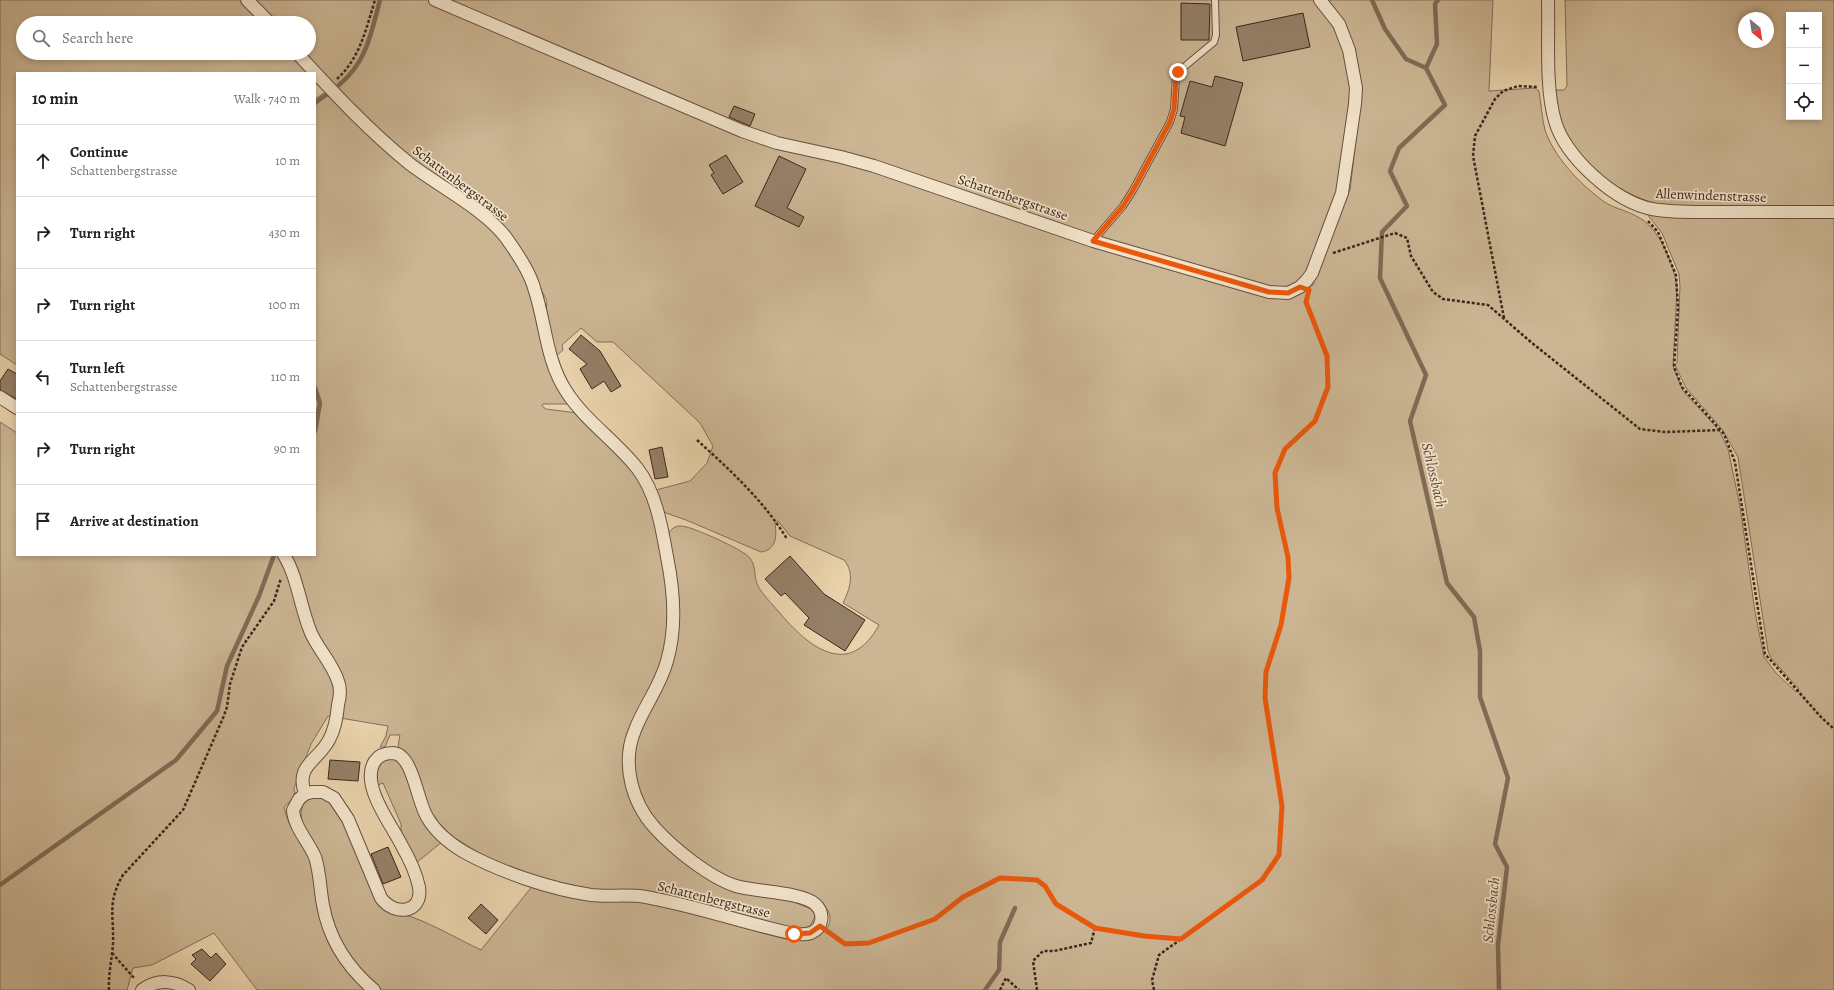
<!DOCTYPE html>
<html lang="en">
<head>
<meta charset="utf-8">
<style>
	body { margin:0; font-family:Alegreya,serif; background:#f2f2f2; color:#202124 }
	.controls { position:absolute; right:12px; top:12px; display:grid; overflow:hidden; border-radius:0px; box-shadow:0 2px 6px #0003 }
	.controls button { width:36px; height:36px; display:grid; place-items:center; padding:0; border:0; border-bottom:1px solid #e0e0e0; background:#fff; color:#202124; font:20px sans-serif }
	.compass { position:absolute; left:1738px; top:12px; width:36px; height:36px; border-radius:50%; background:#fff; box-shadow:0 2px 6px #0003; rotate:150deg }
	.stop { position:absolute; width:12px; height:12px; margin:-9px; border:3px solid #ea580c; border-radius:50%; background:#fff }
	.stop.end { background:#ea580c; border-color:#fff; box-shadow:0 1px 4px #0008 }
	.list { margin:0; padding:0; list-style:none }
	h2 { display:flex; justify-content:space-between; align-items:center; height:52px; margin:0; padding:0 16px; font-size:17px }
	h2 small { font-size:13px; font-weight:400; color:#757577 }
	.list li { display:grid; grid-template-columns:26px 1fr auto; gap:12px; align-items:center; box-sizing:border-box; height:72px; padding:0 16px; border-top:1px solid #e0e0e0 }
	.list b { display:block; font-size:15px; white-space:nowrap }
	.list p { margin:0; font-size:13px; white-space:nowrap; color:#757577 }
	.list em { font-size:13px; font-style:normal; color:#757577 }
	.icon { flex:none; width:22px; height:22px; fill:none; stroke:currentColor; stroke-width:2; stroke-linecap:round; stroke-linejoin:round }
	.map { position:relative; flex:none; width:1834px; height:990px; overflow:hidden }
	.search { position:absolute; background:#fff; box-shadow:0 2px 6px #0003; left:16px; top:16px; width:300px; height:44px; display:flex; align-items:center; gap:10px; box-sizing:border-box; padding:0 14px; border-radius:22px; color:#757577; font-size:15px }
	.panel { position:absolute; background:#fff; box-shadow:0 2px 6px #0003; left:16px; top:72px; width:300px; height:484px; border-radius:0px }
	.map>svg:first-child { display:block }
	.green { fill:#cbb593; stroke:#836e58; fill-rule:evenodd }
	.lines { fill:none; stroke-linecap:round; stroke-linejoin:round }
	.stream { stroke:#806a55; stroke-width:4.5 }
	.building { fill:#957f67; stroke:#3b261d }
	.lane-casing { stroke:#665140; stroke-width:8 }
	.street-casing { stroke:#665140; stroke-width:14 }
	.path { stroke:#3b261d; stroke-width:2.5; stroke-dasharray:3 2; stroke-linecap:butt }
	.lane { stroke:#f1e2c8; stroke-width:6 }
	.street { stroke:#f1e2c8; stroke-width:12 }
	.route { stroke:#ea580c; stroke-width:5 }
	.labels { text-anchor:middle; stroke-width:3.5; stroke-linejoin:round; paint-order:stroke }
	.street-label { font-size:14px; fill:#3b261d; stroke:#f1e2c8 }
	.water-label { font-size:15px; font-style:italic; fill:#5e4839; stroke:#f1e2c8 }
</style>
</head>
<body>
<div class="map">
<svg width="1834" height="990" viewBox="0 0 1834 990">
	<rect width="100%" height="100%" fill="#e9d2ab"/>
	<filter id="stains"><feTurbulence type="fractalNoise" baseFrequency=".005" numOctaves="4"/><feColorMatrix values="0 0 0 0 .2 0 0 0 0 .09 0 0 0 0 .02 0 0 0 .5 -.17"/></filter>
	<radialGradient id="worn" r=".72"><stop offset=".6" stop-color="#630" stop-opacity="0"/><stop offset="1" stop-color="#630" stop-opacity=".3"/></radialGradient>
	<!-- green -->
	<path class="green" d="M0,0H242L264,23H23V53H293L311,73H17V365L0,354Z
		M251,0H1315L1329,18L1344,51L1351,71V97L1341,178L1335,201L1310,268L1297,283L1286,288L1283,297L1306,290L1313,285L1334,223L1350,190L1361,97L1357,65L1353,50L1336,15L1324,0H1493L1489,91L1535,88L1539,91C1541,103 1542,118 1545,130C1554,157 1580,184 1603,201C1613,208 1625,210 1636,216C1659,226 1674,264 1677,288L1673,366L1683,391L1719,430L1728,449L1740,506L1755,612L1764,657L1776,673L1796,692L1799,689L1771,658L1768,651L1738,457L1722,429L1686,388L1675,365L1677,363L1680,286L1679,274L1662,233L1647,214L1671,217L1834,215V990H380C353,967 333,939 327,903C325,887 324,870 318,855C311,838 296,824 303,804C311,795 326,792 334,803C349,821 359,852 367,875C371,886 374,901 384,909C393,917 402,913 412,917C436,926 458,939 481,950L534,884L566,894L587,899L648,902L794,939C799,939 805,941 810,940C814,939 817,936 821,934C839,921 827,903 812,896C787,891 761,890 737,882C721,877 707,866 693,856C664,834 638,811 635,772C634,762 633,752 635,742C639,725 650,712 658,696C668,678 673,656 676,636C682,603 673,568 667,537C669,531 673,526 680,526C690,525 743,550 749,557C757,566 753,576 758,586C763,595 772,604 779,612C808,647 849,680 879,625L843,603C850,589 855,573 844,560L790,536L778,521L775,523C777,537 776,550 761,552L686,520L666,513L662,509L656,490L690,481L707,463L713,446L700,423L613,342H597L581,328L562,345L563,350L555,357C551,345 545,330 545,317C545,310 548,306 546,299L527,263L508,233L500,225L482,209L424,170L366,122L357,113L345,95L323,76L302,53H309V23H274Z
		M1565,0H1834V208L1666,206C1624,198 1573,164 1560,121C1557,112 1557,100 1556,90H1564L1567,86ZM1789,15H1819V117H1789ZM1744,18H1768V42H1744Z
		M324,93L482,219L509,248L525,277L569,404H543L542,406L546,409L577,413L596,434L613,450L638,476L654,516L668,586V636L663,664L634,721L633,801L688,861L809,908L814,912L815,917L810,926L799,930L547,881L489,859L453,837L432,816L407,754L398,747L400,735H390L385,747H380L386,736L388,726L328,716L311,744L294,788L295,797L284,807C288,829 304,845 313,865C318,876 317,892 319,904C324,946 337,962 367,990H257L214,933L152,965L133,968L127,990H0V422L17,433V555H315V99Z
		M388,757L400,762L442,842L416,863L401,835V824L383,783L378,785L384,803L377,792V768L381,761Z"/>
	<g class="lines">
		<!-- stream -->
		<path class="stream" d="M1372,0L1385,29L1406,59L1426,68
			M1438,0L1435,4L1437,44L1426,68L1445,105L1399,148L1390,171L1407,206L1382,232L1380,278L1426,375L1410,421L1447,583L1474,617L1480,651V697L1508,778L1495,844L1507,867L1498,945L1499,990
			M339,85C367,62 371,33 380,0
			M315,103L327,94
			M315,388L320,403L315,431
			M0,885L176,760L217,711L227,666L259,596L274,555
			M985,990L999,970L1000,942L1015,908"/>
	</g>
	<!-- building -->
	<path class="building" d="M1181,3L1210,4L1209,40H1181Z
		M1303,13L1310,47L1243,61L1236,27Z
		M1215,76L1243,83L1225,146L1181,133L1185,117L1180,116L1190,81L1212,87Z
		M734,106L755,114L750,126L729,117Z
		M726,155L743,182L723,194L711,175L714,173L709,165Z
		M779,156L806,169L787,208L804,217L799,227L755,206Z
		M581,335L600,351L621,386L611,392L604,381L592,389L580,369L587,364L569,349Z
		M8,369L17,374V399L0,390V381Z
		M662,447L668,477L655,479L649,450Z
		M790,556L824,594L865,620L845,651L804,625L809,618L785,593L781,596L765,579Z
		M330,760L360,762L358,781L328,779Z
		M388,847L401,877L383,884L371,854Z
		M481,904L498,920L486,934L468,918Z
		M202,949L211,958L216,953L226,964L210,981L191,964L196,959L192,955Z"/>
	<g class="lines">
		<defs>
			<path id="lane" d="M1093,241L1123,206L1132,192L1170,122L1174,109L1176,77L1178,72L1214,42L1216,35L1215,0"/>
			<path id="street" d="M247,0L270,23
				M435,0L742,131L777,143L841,157L874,166L1093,241L1269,292L1288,293L1300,287L1307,280L1312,273L1342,193L1355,104L1356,88L1349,50L1339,24L1320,0
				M1548,0C1549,36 1545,88 1555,121C1565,157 1615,202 1652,209C1675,213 1699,212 1722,212C1759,212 1797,212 1834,212
				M297,53C333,92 369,131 410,164C440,187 486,210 507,239C518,255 530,272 535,291C546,325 546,360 566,391C585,421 615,440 637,468C656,492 662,528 667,557C674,591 677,627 667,661C660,687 644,706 635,730C621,763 632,803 655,828C673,848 710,878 736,886C756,892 801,892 815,904C825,913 823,928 811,933C805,935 799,934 794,934C744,923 696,906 646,897C628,894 609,897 591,895C550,889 500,872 464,852C449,843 435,831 427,817C417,801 413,754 393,753C385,753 379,755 375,761C359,784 392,825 402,846C409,858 416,873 419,887C423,913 395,917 381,898L348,819L334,798L323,792H312L305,794L299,799L293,810C294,827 308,841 315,857C320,872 320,889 323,905C329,939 348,968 374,990
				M0,397L17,408
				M284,555C298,578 300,607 311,633C318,649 332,663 338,681C341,688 340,697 338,705C337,717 335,729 329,740C317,762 295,765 305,794
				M142,990C157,979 174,980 189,990"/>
		</defs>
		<!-- lane casing -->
		<use href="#lane" class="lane-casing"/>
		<!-- street casing -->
		<use href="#street" class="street-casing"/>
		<!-- path -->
		<path class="path" d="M337,79C360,58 366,29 375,0
			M1648,221L1658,232L1676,275L1678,308L1674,367L1682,387L1724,434L1735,462L1765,654L1821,717L1834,729
			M1333,253L1395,233L1407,238L1411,256L1433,292L1443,299L1488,305L1532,343L1640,429L1665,432L1722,430
			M1504,318L1473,156L1475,136L1495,99L1503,91L1518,86L1537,87
			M697,440C730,470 764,501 787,539
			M830,932L845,943H869L935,919L963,897L1000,878L1037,880L1045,886L1056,904L1095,928L1144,936L1181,939
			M112,953L135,979
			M109,990C108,975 112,959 113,944C114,915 107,902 123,875L183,810L223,718L227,707L230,684L242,647L274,601L281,578
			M1000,990L1006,978L1019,990
			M1037,990L1033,961L1043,951H1054L1091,943L1095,928
			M1154,990L1152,980L1159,955L1262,880L1279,855L1282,806L1265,697L1266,672L1281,625L1289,578L1288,557L1277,508L1275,473L1285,449L1315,421L1328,387L1327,356L1306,302L1307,298"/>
		<!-- lane -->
		<use href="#lane" class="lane"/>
		<!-- street -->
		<use href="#street" class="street"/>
	</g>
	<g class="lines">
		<!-- route -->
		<path class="route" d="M794,934L810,933L820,926L845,944L869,943L935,919L963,897L1000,878L1037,880L1045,886L1056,904L1095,928L1144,936L1181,939L1262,880L1279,855L1282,806L1265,698L1266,672L1281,625L1289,578L1288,557L1277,508L1275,473L1285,449L1315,421L1328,387L1327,356L1306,302L1309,290L1300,287L1288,293L1269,292L1093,241L1123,206L1132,192L1170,122L1174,109L1176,77L1178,72"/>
	</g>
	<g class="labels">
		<!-- street labels -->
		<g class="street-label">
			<text transform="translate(461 183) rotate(37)" y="5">Schattenbergstrasse</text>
			<text transform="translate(1711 195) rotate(2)" y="5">Allenwindenstrasse</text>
			<text transform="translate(1013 197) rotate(19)" y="5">Schattenbergstrasse</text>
			<text transform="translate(714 899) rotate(14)" y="5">Schattenbergstrasse</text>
		</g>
		<!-- water labels -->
		<g class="water-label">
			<text transform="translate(1434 475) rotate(77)" y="5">Schlossbach</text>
			<text transform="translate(1491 910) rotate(-84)" y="5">Schlossbach</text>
		</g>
	</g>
	<rect width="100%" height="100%" filter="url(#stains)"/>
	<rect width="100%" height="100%" fill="url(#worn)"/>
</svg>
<div class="controls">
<button>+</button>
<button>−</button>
<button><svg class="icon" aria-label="locate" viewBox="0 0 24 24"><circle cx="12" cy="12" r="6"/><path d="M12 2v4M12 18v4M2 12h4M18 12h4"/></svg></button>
</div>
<svg class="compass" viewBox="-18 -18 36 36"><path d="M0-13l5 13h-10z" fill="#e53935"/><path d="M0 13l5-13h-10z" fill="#757577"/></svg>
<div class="stop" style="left:794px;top:934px"></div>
<div class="stop end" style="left:1178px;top:72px"></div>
<div class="search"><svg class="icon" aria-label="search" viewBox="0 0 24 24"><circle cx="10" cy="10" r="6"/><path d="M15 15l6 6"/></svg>Search here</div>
<section class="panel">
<h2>10 min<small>Walk · 740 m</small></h2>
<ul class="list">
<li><svg class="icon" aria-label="ahead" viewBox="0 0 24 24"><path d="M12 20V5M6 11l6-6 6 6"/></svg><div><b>Continue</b><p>Schattenbergstrasse</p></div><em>10 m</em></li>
<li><svg class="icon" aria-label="right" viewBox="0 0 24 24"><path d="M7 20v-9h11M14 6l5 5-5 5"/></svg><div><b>Turn right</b></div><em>430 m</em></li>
<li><svg class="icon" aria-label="right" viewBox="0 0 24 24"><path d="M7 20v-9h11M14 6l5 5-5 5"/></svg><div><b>Turn right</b></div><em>100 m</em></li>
<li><svg class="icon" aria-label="left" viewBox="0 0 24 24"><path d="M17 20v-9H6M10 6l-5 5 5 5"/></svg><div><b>Turn left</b><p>Schattenbergstrasse</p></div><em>110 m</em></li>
<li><svg class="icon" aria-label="right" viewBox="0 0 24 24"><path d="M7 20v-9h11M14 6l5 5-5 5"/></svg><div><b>Turn right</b></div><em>90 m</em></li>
<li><svg class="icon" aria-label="arrive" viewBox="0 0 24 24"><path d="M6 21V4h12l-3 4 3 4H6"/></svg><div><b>Arrive at destination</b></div></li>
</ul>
</section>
</div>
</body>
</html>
